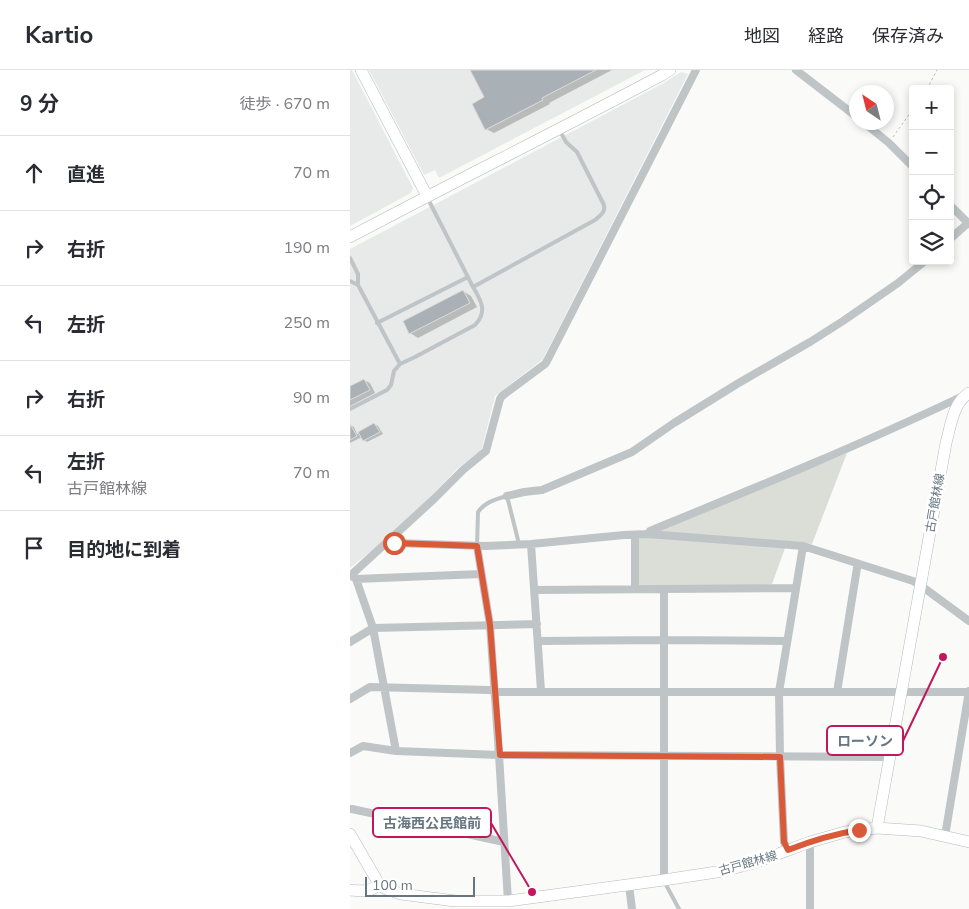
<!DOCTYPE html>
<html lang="ja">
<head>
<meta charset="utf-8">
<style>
	body { margin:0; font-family:"Nunito Sans","Noto Sans JP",sans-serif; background:#f7f7f7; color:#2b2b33 }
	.controls { position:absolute; right:15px; top:15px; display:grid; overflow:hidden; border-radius:5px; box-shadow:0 2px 8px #0003 }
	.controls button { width:45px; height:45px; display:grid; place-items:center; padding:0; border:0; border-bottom:1px solid #e1e1e2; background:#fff; color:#2b2b33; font:25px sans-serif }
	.compass { position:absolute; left:499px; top:15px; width:45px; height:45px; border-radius:50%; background:#fff; box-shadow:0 2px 8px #0003; rotate:325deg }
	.scale { position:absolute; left:15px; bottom:12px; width:110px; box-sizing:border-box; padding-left:5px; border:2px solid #667681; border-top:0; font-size:14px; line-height:18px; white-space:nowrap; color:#667681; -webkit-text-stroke:4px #fff; paint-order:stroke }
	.stop { position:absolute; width:15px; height:15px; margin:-11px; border:4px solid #d95a39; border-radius:50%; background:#fff }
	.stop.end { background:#d95a39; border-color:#fff; box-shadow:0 1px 5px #0008 }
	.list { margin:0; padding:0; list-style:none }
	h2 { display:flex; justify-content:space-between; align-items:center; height:65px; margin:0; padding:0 20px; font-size:21px }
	h2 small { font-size:16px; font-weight:400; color:#7c7c81 }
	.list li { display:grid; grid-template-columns:32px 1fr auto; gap:15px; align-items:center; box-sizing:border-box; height:75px; padding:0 20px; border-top:1px solid #e1e1e2 }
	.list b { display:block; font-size:19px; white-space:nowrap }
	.list p { margin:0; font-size:16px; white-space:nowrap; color:#7c7c81 }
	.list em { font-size:16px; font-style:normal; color:#7c7c81 }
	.icon { flex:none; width:28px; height:28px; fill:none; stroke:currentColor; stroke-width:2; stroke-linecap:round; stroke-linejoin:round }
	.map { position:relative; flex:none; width:619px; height:839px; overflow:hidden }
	header { display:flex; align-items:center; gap:30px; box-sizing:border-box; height:70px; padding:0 25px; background:#fff; border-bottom:1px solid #e1e1e2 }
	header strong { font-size:24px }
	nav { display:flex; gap:28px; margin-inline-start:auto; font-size:18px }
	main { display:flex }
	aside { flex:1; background:#fff }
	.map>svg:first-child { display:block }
	.built { fill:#e8e9e9 }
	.green { fill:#daded7 }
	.shadow { fill:#0003 }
	.building { fill:#a9b1b7; stroke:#dcdcda }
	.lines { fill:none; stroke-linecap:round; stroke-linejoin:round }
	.secondary-casing { stroke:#b4babe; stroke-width:12 }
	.path { stroke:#babdc0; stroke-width:1; stroke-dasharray:2.5 2.5; stroke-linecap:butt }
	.lane { stroke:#bfc4c7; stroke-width:4 }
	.street { stroke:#bfc4c7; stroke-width:8 }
	.secondary { stroke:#fff; stroke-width:11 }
	.route { stroke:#d95a39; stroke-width:6 }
	.labels { text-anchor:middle; stroke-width:5; stroke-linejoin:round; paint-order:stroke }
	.street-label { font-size:12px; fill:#667681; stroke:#fff }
	.leader { fill:none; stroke:#c2185b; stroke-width:2 }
	.callout-dot { fill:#c2185b; stroke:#fff; stroke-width:2 }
	.callout { fill:#fff; stroke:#c2185b; stroke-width:2 }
	.callout-label { font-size:14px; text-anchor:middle; font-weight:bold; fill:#667681 }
</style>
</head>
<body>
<header>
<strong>Kartio</strong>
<nav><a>地図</a><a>経路</a><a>保存済み</a></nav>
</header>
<main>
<aside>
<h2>9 分<small>徒歩 · 670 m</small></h2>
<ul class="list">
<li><svg class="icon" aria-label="ahead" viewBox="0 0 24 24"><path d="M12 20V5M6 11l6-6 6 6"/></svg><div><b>直進</b></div><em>70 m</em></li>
<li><svg class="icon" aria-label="right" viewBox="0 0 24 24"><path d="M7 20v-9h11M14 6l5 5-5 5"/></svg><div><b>右折</b></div><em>190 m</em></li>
<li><svg class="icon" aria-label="left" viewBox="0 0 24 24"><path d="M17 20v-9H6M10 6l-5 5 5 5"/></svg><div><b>左折</b></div><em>250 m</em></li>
<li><svg class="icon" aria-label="right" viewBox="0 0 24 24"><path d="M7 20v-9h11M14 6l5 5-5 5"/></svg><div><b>右折</b></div><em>90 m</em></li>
<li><svg class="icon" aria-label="left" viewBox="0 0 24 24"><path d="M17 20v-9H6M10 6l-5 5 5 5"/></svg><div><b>左折</b><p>古戸館林線</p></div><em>70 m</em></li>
<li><svg class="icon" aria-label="arrive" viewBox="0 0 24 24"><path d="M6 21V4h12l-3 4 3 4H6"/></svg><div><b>目的地に到着</b></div></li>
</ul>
</aside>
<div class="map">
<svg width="619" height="839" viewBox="0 0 619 839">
	<rect width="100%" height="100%" fill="#fafaf8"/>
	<!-- built -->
	<path class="built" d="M0,0H2L63,118L61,123L0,156Z
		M19,0H295L89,108L85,100L74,105Z
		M331,2L338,4L193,289L145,326L132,378L129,382L107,399L79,429L30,474L0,498V179L312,14Z"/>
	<!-- green -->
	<path class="green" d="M497,383L462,474L306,462Z
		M300,467L435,478L422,514L344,519H287L289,468Z"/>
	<!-- shadow -->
	<path class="shadow" d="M121,0H262L199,33L200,34L144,63L136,59V28Z
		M113,221L121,226L127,237L68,268L60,263L54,252Z
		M14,310L20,313L25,323L0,336V317Z
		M24,354L28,356L33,364L17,372L14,370L12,367L0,373V355L4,357L7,364Z"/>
	<!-- building -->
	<path class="building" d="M120,0H246L192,28L193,30L135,60L122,34L134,27Z
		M113,220L120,233L59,264L53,251Z
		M14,309L20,320L0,330V316Z
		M24,353L30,362L13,371L8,362Z
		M0,354L7,366L0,370Z"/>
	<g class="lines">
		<defs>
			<path id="secondary" d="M11,0L77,126
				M0,167C104,112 209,60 312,5L320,0
				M527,758L596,373C601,355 603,333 619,323
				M0,764L29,814L34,818L51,824L105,831H158L314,810L373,801L404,793L460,772L495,762L509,760L527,758L571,761L619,772
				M0,820C12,821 20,823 29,814"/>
		</defs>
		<!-- secondary casing -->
		<use href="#secondary" class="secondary-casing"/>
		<!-- path -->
		<path class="path" d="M577,19L587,0
			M543,67L563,39"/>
		<!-- lane -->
		<path class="lane" d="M77,127L123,217L245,150C251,145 257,141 253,133L227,82L216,72L210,61
			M0,188L8,204V215L50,294L44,301L41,315L37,320L0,339
			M0,211L8,215
			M27,253L118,207
			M50,294L65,287L125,255C138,242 131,230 123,217
			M127,476L128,442C135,432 146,429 157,426L169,474
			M315,813L329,839"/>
		<!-- street -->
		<path class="street" d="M446,0L507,47
			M513,52L539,73L563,97
			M600,135L619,154
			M600,169L618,153
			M157,426L174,422L192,420L282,382L324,353L387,314L460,272L493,251L548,213L575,191
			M298,464L300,461L307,458C410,416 512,374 613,326
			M39,471L45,473L135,476L181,474L274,465L298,464L453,476L563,511L570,515L619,551
			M181,474L191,621
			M127,476L140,555L149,685L158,831
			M0,506L84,429L113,400L136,381L150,329L152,326L195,294L197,291L346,0
			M2,506L6,509L131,504
			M6,509L23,558L46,681
			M285,519V465
			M185,520L446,518
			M188,571L314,570L437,571
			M0,572L23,558L187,554
			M487,622L507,498L509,494
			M0,629L20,617L139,620L149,622H619
			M0,683L13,676L46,681L149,685L540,687
			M0,739H2L154,772
			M595,766L619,621
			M438,781L434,772L430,687L429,622L453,476
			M314,810V519
			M279,815L282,839
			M460,839V772"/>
		<!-- secondary -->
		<use href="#secondary" class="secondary"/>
	</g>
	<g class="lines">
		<!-- route -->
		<path class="route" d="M44,473L127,476L140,555L150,685L430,687L434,772L438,780C461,771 484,764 509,760"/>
	</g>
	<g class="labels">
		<!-- street labels -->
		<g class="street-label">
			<text transform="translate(585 433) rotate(-80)" y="4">古戸館林線</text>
			<text transform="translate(398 793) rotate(-16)" y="4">古戸館林線</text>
		</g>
	</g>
	<!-- callouts -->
	<path class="leader" d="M593 587L553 671M182 822L141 753"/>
	<g class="callout-dot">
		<circle cx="593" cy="587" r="5"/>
		<circle cx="182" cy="822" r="5"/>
	</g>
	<g class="callout">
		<rect x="477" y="656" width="76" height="29" rx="5"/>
		<rect x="23" y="738" width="118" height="29" rx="5"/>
	</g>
	<g class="callout-label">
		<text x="515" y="676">ローソン</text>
		<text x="82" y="758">古海西公民館前</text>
	</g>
</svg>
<div class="controls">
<button>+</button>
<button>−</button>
<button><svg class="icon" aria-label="locate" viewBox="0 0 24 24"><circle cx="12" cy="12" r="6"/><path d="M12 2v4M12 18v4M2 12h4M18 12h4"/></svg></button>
<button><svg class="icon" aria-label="layers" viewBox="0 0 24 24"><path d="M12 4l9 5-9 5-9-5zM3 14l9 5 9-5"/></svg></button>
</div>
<svg class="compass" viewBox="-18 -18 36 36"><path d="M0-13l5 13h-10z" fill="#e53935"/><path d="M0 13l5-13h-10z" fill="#7c7c81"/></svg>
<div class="scale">100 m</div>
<div class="stop" style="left:44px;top:473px"></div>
<div class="stop end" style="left:509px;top:760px"></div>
</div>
</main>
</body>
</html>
